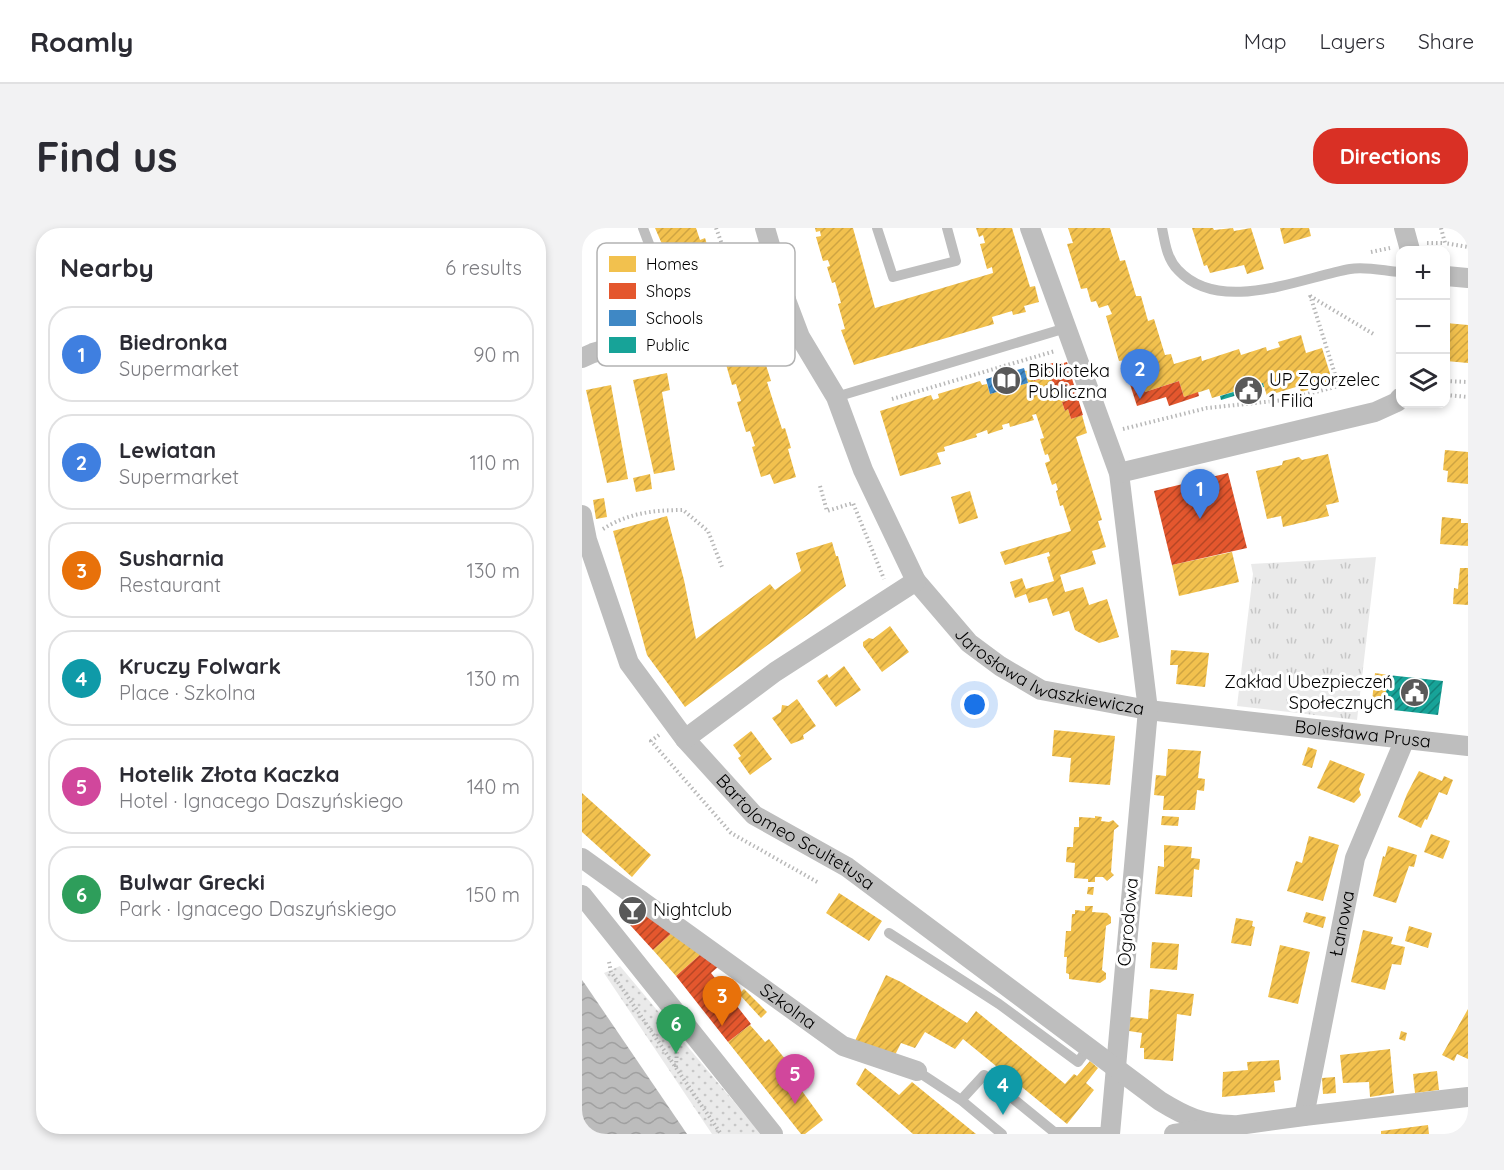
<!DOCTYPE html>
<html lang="en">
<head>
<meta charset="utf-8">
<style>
	body { margin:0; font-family:Quicksand,sans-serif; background:#f2f2f3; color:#2b2b33 }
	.controls { position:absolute; right:18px; top:18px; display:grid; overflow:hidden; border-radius:12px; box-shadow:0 3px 9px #0003 }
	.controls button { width:54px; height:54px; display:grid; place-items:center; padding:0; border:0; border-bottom:2px solid #e1e1e2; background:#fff; color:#2b2b33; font:30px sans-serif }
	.you { position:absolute; left:393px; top:477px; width:21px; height:21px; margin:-15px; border:4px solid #fff; border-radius:50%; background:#1a73e8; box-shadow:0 0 0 9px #1a73e833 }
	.badge { display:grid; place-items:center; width:39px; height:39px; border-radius:50%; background:#d93025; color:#fff; font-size:20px; font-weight:700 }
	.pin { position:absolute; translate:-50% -50px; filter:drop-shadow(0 2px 3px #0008) }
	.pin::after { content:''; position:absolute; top:32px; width:21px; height:18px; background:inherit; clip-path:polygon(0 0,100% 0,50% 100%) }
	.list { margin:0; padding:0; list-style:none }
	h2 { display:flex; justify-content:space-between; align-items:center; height:78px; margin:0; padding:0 24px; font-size:26px }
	h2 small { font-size:20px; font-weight:400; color:#7c7c81 }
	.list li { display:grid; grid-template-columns:39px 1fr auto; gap:18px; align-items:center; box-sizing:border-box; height:96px; margin:0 12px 12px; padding:0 12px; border:2px solid #e1e1e2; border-radius:24px }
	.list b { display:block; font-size:22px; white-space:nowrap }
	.list p { margin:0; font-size:20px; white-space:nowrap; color:#7c7c81 }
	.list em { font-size:20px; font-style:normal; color:#7c7c81 }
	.icon { flex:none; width:33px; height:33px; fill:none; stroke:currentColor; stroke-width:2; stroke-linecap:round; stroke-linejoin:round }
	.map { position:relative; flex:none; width:886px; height:906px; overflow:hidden; border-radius:24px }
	header { display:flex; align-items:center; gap:36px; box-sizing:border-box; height:84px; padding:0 30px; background:#fff; border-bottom:2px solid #e1e1e2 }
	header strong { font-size:28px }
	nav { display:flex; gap:33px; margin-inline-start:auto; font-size:21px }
	.intro { display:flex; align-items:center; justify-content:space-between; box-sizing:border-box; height:144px; padding:0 36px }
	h1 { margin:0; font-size:42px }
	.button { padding:15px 27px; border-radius:24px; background:#d93025; color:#fff; font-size:21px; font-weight:700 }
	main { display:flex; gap:36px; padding:0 36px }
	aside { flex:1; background:#fff; border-radius:24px; box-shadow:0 3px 9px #0003 }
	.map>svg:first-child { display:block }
	.grass { fill:url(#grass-tufts) }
	.park { fill:url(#park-dots) }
	.water { fill:url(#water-waves) }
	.homes { fill:url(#homes-hatch) }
	.shops { fill:url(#shops-hatch) }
	.schools { fill:url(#schools-hatch) }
	.public { fill:url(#public-hatch) }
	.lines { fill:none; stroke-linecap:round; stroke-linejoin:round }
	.path { stroke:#b8b8b8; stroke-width:4; stroke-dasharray:1.5 3; stroke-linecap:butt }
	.lane { stroke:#bebebe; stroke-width:10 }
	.street { stroke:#bebebe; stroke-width:20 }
	.labels { text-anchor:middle; stroke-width:6; stroke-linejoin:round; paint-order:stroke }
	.poi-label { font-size:18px; fill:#000; stroke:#fff; text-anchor:start }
	.street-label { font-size:18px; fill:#000; stroke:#fff }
	.key { fill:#fff; stroke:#b2b2b2; stroke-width:1.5 }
	.key-label { font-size:16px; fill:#000 }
</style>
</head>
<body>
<header>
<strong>Roamly</strong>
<nav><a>Map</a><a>Layers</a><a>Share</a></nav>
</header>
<div class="intro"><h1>Find us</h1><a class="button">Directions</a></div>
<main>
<aside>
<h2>Nearby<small>6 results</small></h2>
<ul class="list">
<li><span class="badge" style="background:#3f7fe0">1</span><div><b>Biedronka</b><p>Supermarket</p></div><em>90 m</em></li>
<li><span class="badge" style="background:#3f7fe0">2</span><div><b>Lewiatan</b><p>Supermarket</p></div><em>110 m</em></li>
<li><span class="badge" style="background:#e8710a">3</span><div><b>Susharnia</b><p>Restaurant</p></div><em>130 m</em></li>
<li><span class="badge" style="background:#0f9aa8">4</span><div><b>Kruczy Folwark</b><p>Place · Szkolna</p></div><em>130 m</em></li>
<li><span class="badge" style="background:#d1479c">5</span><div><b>Hotelik Złota Kaczka</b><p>Hotel · Ignacego Daszyńskiego</p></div><em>140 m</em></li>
<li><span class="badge" style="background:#2e9e5b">6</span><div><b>Bulwar Grecki</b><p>Park · Ignacego Daszyńskiego</p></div><em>150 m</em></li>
</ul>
</aside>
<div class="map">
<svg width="886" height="906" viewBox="0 0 886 906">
	<defs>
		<pattern id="grass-tufts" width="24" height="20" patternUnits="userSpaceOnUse" patternTransform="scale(1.5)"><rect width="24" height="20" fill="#eaeaea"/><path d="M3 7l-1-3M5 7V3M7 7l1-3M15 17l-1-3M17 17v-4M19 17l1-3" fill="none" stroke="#c7c7c7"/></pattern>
		<pattern id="park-dots" width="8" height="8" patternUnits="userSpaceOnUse" patternTransform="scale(1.5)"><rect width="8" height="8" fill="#eaeaea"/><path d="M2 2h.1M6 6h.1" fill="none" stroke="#c7c7c7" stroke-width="1.8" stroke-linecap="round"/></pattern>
		<pattern id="water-waves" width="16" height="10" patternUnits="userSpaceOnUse" patternTransform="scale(1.5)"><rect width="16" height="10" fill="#bcbcbc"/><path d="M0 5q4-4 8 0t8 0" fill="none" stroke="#a0a0a0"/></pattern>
		<pattern id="homes-hatch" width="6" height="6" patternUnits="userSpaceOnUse" patternTransform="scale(1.5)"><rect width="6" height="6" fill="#f2c14e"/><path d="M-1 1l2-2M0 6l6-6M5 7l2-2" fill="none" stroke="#cea442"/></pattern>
		<pattern id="shops-hatch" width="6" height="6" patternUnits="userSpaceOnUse" patternTransform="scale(1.5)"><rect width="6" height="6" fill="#e4572e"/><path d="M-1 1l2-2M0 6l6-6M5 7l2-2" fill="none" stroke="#b64625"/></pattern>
		<pattern id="schools-hatch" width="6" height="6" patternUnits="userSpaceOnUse" patternTransform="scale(1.5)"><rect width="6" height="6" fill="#3f88c5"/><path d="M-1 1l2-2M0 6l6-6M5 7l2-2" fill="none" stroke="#326d9e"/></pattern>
		<pattern id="public-hatch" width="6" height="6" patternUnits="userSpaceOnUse" patternTransform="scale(1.5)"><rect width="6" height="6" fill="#17a398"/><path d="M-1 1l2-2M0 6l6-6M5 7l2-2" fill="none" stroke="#12827a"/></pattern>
	</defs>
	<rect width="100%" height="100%" fill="#fff"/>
	<!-- grass -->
	<path class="grass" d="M794,329L775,492L655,478L671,346L669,336Z"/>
	<!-- park -->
	<path class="park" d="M38,738L179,906H130L22,745Z"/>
	<!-- water -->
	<path class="water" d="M0,752L3,756L105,906H0Z"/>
	<!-- homes -->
	<path class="homes" d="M73,0H114L118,12L123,10L137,54L132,63L120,67L118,62L106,65L99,61L86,22L83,23Z
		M233,0H271L293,80L411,45L410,39L405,41L398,16L403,15L401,7L397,9L394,0H430L448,59L453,58L457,74L442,78L444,84L431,87L430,83L410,89L412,96L272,137L259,102L263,101L256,76L259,75L253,54L250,55L245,39L248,38L246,32L241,33L234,9L239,8L238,3L234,4Z
		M486,0H528L538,33L543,32L554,68H559L566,93L572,91L583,127L589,126L592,136L619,128L620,133L657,121L659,127L684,119L685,123L698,119L696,114L719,107L724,125L740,120L751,155L719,164L717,158L685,168L681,155L630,170L627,161L602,169L597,153L563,164L557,147H555L552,138L545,139L543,132L537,133L524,88L530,86L526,77L517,80L514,73L509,74L505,60L499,61L485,16L491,15Z
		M610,0H631L632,2L651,0L652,3L669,0L682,41L665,46L662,37L628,45L625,37L622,38Z
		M698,0H727L729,8L702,16Z
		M864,95L886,97V135L864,133Z
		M170,106L179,135L183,134L189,153L185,154L200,201L203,200L209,220L206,221L214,249L192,256L188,246L179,249L170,219L173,218L168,203L164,204L155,174L159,173L154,156L150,157L141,126L152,122L149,113Z
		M449,142L452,153L468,148L473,164L480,161L484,173L480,174L483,183L486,181L489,191L500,187L505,205L494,209L520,292L516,293L524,319L510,323L514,336L478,347L483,364L501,359L507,377L525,371L537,409L517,415L493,402L487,383L471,388L465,370L447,375L444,366L433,370L428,354L440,350L444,361L472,353L465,329L468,328L467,324L423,337L418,324L489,303L481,277L478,278L474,263L476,262L474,255L470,257L463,235L468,233L466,226L463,227L458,211L462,210L454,186L450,187L452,192L428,199L427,195L420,197L421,201L406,206L405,202L394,206L395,209L362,219L363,223L355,225L359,236L318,248L298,183L349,167L351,172L357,170L356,166L398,153L400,157L405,156L408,166L446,155L443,143Z
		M85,145L88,162L80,164L93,242L72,246L51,152Z
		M29,157L46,251L25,255L4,162Z
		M863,222L886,224V256L865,254L866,243L861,242Z
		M746,226L757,274L744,277L747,288L701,299L699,288L685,291L674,243L700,237L701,233L717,229L720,232Z
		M68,246L70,261L54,264L51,250Z
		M388,263L396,290L377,296L369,269Z
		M22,270L25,289L14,291L11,272Z
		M85,288L102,352L114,411L188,356L193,362L219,343L214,325L250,314L254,328H256L264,358L103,479L65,427L31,303Z
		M860,289L879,291V295H886V318L858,316Z
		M650,324L657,354L597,368L590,337Z
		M878,340H886V377L871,376L872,360L876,361Z
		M308,398L327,424L300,444L281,418V414L287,410L291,411Z
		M589,422L627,425L623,459L594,456L596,437H588Z
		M262,438L279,462L254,479L235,453L245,446L247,450Z
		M793,445L806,447L803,474L790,473Z
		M215,471L234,498L221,507L222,511L209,516L190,490L199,484L200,477L206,478Z
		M472,502L533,508L528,557L487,554L489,530L470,528Z
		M169,503L190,531L168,547L156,530L159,528L151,517Z
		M726,519L735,522L730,540L720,537Z
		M586,521L619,523L616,550L623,551L622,563L615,562L613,582H581L582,568L572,567L574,547L584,548Z
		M748,532L783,546L777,561L779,567L772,575L735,560Z
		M837,543L860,553L862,548L871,552L865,567L857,564L845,592L843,591L839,600L816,589L825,566Z
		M0,565L69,627L50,649L0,604Z
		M513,588L520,589L519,593L527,594L531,592L537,598L532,602L529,644L532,647L525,653L521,649H513V654H506V651L492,650L493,635L484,634L485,619H491L492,599H497V589L513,590Z
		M580,588L597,589L596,598L579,597Z
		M849,606L868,613L861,631L842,624Z
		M727,608L757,617L741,673L705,663L714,633L720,635Z
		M582,617L610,619L609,630L618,631L617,642L612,641L610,669L573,666L576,638L582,639Z
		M806,618L835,627L832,639L827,638L814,675L791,668L801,628L803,629Z
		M506,659H512L511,667L505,666Z
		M257,665L300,693L287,713L244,685Z
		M503,678H511L510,684L525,685L529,689V695L524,698L520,742L524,745V751L518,755L487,751V746L484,745L485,729H482L484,703H489L490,686H493V682L503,683Z
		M724,684L744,689L741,700L721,694Z
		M654,690L671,693L670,698L673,699L669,718L649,715Z
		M827,698L850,705L846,720L823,713Z
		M93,702L120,725L94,748L71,722Z
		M781,702L811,709L809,716L823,719L819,737L810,736L803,762L769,754Z
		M570,714L597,716L595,742L568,740Z
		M698,717L728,724L716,776L686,769Z
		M304,747L319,754L385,795L394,783L483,856L492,846L495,848L508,833L516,840L504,855L512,862L485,896L381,811L373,821L343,804L333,820L319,815L311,831L272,815Z
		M162,761L185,784L179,790L157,766Z
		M568,761L612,766L609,788L595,786L591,833L562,831V820H558L560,805L547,803L548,789L566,791Z
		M886,781V831L875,826L872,833L860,827Z
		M168,797L183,814L187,811L220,852L215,856L241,892L223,906H219L146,814Z
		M819,803L825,805L823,813L817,811Z
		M808,821L812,865L788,869L787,854L761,855L758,827Z
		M697,832L699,852L692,853L693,864L640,869L641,844L666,842L665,834Z
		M283,840L317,867L330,854L394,906H331L274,856Z
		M855,843L857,862L833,865L831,846Z
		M753,849L754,865L741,866L740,850Z
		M846,897L847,906H799V903Z"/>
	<!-- shops -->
	<path class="shops" d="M474,134L475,137L485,134L501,187L489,191L486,181L483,183L480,174L484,173L480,161L473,164L468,148L452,153L449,142Z
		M557,147L563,164L597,153L602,169L616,164L617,168L587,178L584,169L555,178L546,150Z
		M646,245L665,320L590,337L572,263Z
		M50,673L93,702L71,722L38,686Z
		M120,725L136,739L129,745L169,796L146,814L94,748Z"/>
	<!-- schools -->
	<path class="schools" d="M442,140L446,155L408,166L404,151Z"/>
	<!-- public -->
	<path class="public" d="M681,155L682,159L639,172L638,168Z
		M806,447L861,453L856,487L802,481Z"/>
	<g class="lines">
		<!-- path -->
		<path class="path" d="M134,0L155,57L178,47
			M859,0L863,15L886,19
			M845,15H863
			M789,24L808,20
			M728,67L757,159
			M728,68L793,107
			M864,153L886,154
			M864,167L886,169
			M310,171L473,123
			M541,201L625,180L702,172L788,150
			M238,258L245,283L271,275L302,351
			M21,301C46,285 72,282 101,282L126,303L140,339
			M77,507L69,513L149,605L237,655
			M27,734L29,744L139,906
			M94,839L95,820"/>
		<!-- lane -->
		<path class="lane" d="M61,0L92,82
			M295,0L311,49L374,33L365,0
			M580,0C583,15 585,31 596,42C638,87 718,50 768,41C783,38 803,43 818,44
			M254,169L484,100
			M307,705L417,776L496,834L507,819
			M335,843L379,872
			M420,906L379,872L402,847L472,904H528"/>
		<!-- street -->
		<g class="street">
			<path id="s1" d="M183,0L204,72L218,109L254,169L281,242L334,353L387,415L418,438L459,462L566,482L886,518"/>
			<path d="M448,0L537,245L566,482L528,906"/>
			<path d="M822,0L828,22"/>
			<path d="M864,48L886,50"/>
			<path d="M0,130L11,125L204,72"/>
			<path d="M537,245L793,184L815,174L818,170"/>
			<path id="s2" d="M0,287L5,312L47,435L103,511L172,587L265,639L578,873C604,889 620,896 650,897"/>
			<path d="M103,511L193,444L334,353"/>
			<path id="s3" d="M0,630L261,818L335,843"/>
			<path d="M0,667L191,906"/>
			<path id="s4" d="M722,888L773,630L823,511"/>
			<path d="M592,906L722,888L886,869"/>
		</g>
	</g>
	<!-- icons -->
	<defs>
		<symbol id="library-disc" viewBox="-11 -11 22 22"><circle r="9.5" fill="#595959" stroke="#fff"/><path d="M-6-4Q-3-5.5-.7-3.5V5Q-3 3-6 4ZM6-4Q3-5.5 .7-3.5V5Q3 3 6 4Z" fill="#fff"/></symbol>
		<symbol id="civic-disc" viewBox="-11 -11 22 22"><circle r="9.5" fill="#595959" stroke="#fff"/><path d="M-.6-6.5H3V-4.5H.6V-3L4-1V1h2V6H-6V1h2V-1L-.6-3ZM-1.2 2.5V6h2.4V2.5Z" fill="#fff"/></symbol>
		<symbol id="bar-disc" viewBox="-11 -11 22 22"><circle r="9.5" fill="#595959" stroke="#fff"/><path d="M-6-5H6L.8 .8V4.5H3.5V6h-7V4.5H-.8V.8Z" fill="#fff"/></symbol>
	</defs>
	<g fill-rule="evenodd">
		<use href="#library-disc" x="408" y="136" width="33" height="33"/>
		<use href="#civic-disc" x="650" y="146" width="33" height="33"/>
		<use href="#civic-disc" x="816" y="448" width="33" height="33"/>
		<use href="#bar-disc" x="34" y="666" width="33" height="33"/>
	</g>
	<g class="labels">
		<!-- poi labels -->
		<g class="poi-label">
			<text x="446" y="149">Biblioteka<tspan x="446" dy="21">Publiczna</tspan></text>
			<text x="687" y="158">UP Zgorzelec<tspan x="687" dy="21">1 Filia</tspan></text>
			<text x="811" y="460" text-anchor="end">Zakład Ubezpieczeń<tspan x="811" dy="21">Społecznych</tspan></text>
			<text x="71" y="688">Nightclub</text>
		</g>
		<!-- street labels -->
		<g class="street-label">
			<text dy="6" stroke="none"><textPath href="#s1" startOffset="554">Jarosława Iwaszkiewicza</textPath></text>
			<text dy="6" stroke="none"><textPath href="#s1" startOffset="878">Bolesława Prusa</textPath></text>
			<text dy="6" stroke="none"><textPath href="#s2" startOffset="396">Bartolomeo Scultetusa</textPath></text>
			<text transform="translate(546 694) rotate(-85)" y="6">Ogrodowa</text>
			<text dy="6" stroke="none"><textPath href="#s4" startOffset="196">Łanowa</textPath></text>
			<text dy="6" stroke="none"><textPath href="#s3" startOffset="254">Szkolna</textPath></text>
		</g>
	</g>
	<!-- legend -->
	<rect x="15" y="15" width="198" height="123" rx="9" class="key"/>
	<rect x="27" y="28" width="27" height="16" fill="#f2c14e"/>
	<rect x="27" y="55" width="27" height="16" fill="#e4572e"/>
	<rect x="27" y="82" width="27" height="16" fill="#3f88c5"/>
	<rect x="27" y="109" width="27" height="16" fill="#17a398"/>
	<g class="key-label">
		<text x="64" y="42">Homes</text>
		<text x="64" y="69">Shops</text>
		<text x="64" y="96">Schools</text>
		<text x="64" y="123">Public</text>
	</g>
</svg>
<div class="controls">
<button>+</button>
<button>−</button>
<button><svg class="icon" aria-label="layers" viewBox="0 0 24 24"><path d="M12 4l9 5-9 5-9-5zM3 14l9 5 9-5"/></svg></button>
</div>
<div class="you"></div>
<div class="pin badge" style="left:618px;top:291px;background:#3f7fe0">1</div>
<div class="pin badge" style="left:558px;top:171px;background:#3f7fe0">2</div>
<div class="pin badge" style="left:140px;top:798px;background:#e8710a">3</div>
<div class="pin badge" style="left:421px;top:887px;background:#0f9aa8">4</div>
<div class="pin badge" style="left:213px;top:876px;background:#d1479c">5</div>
<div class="pin badge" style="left:94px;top:826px;background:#2e9e5b">6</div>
</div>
</main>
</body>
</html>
